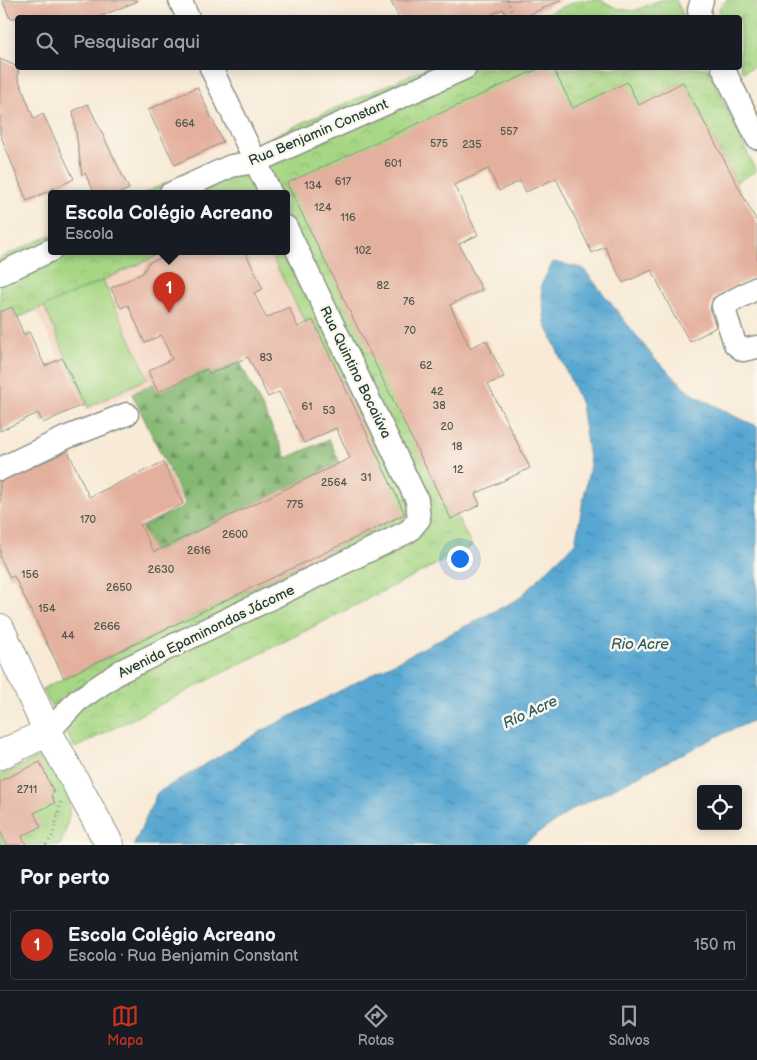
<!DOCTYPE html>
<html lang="pt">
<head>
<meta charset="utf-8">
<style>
	body { margin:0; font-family:"Balsamiq Sans",sans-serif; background:#20242c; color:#f1f3f6 }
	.controls { position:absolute; right:15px; bottom:15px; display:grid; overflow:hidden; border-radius:5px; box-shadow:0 2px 12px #0003 }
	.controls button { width:45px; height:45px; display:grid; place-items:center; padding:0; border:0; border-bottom:1px solid #363941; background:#171b24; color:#f1f3f6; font:25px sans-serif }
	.you { position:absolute; left:459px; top:558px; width:18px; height:18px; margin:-12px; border:4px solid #fff; border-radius:50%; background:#1a73e8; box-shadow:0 0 0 8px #1a73e833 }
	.badge { display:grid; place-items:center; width:32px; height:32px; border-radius:50%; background:#c8321e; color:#fff; font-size:16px; font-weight:700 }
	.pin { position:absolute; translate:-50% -41px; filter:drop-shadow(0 1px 2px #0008) }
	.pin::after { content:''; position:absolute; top:26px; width:18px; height:15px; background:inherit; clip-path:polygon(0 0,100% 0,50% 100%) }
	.popup { position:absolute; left:48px; top:190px; width:242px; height:65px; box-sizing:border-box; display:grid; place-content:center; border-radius:5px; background:#171b24; filter:drop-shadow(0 1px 4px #0005); font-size:16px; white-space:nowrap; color:#9ea1a6 }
	.popup b { font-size:19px; color:#f1f3f6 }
	.popup::after { content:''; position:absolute; left:50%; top:100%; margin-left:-10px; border:10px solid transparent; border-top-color:#171b24 }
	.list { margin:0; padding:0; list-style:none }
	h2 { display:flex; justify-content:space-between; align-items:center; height:65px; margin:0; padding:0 20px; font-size:21px }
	h2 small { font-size:16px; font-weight:400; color:#9ea1a6 }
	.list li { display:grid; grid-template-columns:32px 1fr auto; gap:15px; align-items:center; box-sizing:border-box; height:70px; margin:0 10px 10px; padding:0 10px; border:1px solid #363941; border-radius:5px }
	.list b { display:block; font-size:19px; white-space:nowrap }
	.list p { margin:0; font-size:16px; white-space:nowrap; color:#9ea1a6 }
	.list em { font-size:16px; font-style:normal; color:#9ea1a6 }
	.icon { flex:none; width:28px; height:28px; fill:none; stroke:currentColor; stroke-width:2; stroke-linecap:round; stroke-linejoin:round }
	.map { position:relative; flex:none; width:757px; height:845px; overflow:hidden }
	.search { position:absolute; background:#171b24; box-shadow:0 2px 12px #0003; left:15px; right:15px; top:15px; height:55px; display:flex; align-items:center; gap:12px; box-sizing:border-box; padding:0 18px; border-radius:5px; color:#9ea1a6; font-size:19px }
	.sheet { height:145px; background:#171b24 }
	nav { display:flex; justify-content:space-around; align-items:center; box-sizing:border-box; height:70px; border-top:1px solid #363941; background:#171b24; font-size:14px; color:#9ea1a6 }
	nav a { display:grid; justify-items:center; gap:2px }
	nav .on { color:#c8321e }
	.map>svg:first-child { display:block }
	.built { fill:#f5d3c2 }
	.grass { fill:#a7d785; stroke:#638a5c }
	.forest { fill:url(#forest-firs); stroke:#527a53 }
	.park { fill:url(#park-crowns); stroke:#638a5c }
	.water { fill:url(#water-ripples); stroke:#3c7283 }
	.building { fill:#e4b09e }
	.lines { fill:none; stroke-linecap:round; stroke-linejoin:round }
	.minor-casing { stroke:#8c9486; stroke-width:25 }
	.major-casing { stroke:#8c9486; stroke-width:30 }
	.path { stroke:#8c9486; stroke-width:3; stroke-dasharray:1 4; stroke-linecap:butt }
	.minor { stroke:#fff; stroke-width:22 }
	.major { stroke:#fff; stroke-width:28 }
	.labels { text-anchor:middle; stroke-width:5; stroke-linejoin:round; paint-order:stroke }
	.number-label { font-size:11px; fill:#505a4e }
	.street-label { font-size:14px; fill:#1f3d34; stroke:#fbf7ec }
	.water-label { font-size:15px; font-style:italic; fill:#305d63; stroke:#fbf7ec }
</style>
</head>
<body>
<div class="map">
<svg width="757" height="845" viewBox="0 0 757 845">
	<defs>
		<pattern id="forest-firs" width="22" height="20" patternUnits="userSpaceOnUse" patternTransform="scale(1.25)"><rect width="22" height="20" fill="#85b872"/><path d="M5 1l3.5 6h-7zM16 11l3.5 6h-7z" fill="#6c975e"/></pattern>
		<pattern id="park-crowns" width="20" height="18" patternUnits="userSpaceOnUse" patternTransform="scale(1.25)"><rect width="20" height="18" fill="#a7d785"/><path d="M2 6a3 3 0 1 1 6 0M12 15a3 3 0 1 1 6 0" fill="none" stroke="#8fb973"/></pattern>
		<pattern id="water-ripples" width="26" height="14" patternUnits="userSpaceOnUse" patternTransform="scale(1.25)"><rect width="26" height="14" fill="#58a7d2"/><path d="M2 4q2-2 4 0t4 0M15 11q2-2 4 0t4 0" fill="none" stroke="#4889ab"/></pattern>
	</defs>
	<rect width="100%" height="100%" fill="#fbf7ec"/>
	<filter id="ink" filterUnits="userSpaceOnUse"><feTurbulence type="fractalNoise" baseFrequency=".02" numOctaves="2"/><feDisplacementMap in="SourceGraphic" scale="10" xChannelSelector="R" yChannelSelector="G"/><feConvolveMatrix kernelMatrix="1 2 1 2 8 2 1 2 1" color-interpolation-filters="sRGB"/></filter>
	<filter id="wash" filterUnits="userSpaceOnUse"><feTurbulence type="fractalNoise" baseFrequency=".0096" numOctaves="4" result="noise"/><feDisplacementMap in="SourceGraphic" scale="20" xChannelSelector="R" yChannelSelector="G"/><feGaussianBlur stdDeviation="1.12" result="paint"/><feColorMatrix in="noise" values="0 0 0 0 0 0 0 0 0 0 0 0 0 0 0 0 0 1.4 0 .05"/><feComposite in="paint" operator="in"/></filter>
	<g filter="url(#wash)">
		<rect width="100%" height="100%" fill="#f8ead7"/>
		<!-- built -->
		<path class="built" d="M161,252H269L305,321L87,411L33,305Z"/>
		<!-- grass -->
		<path class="grass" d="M103,280L148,378L88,407L44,306Z"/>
		<!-- forest -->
		<path class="forest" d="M232,346L287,458L329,439L340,463L154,552L140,528L186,505L132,394Z"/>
		<!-- park -->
		<path class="park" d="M579,0H601L618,9L634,11L660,0H676L684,17H539Z
			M727,0H757V65L743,72L740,64V18L719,17L720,7Z
			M426,68H708L756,171L736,182L683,82L639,105L573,108L297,191L472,546L75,748L42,689L405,514L269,252H286V194H142Z
			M51,235V252H166L0,326V258Z
			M49,752C55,764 66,778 69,791C72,806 67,832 60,845H0V775Z"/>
		<!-- water -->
		<path class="water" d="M553,262L583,268L654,358L691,393L736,417L757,426V719L720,735L575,808L521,845H134L157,793L260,732L518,599L575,543L590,465L581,404L545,323L541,285Z"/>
		<g id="blocks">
			<!-- building -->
			<path class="building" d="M2,0H137L138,1L96,18H10Z
				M390,0H562L521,18H507L503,9L484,18H399Z
				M0,59L18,67V78L34,119L43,114L74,179L27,201L0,134Z
				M540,68H553L573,108L627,82L639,105L683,82L757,222V275L713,298L710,310L716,327L690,342L676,318H675L652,270L623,283L605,247L592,253L556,178L526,192L520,181L499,191L488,169L454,185L478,235L459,244L482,290L450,305L470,348L486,340L504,377L488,384L530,468L475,494L480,505L451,519L287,183Z
				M197,87L223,142L175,165L148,110Z
				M88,104L129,189L118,194H95L85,173L82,175L73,111Z
				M175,252H245L263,289L254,293L266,318L289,307L298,327L313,320L405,514L64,678L14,576L10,578L0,557V482L68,451L89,497L163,462L183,504L140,525L154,552L350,458L336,428L304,443L279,392L268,397L248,357L210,374L207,369L158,392L148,371L172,359L161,335L145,343L128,305L121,308L111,288L143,273L148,263Z
				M12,307L24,335L29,332L45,366L62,358L84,404L43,423L38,413L0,431V312Z
				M40,762L54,793L51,795L55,803L34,813L41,827L22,836L26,845H7L0,831V781Z"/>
		</g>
	</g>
	<g filter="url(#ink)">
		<use href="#blocks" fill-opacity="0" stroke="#8c9486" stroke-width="1"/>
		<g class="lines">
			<defs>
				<path id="minor" d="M180,0L188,18
					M700,18L699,10L702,0
					M211,68L271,194
					M723,68L757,138
					M170,194L231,166L255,162L465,68
					M0,274L51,250
					M757,288L723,306L735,344L743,350L757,347
					M0,469L65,438L127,414
					M48,732L77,701L121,671L409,531L419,519L417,500L286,227"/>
				<path id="major" d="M0,628L48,732L110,845
					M0,755L48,732"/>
			</defs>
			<!-- minor casing -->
			<use href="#minor" class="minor-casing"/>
			<!-- major casing -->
			<use href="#major" class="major-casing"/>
			<!-- path -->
			<path class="path" d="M507,0L515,18
				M46,845L53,835L61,801"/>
			<!-- minor -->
			<use href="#minor" class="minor"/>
			<!-- major -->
			<use href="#major" class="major"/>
		</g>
	</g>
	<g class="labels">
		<!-- number labels -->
		<g class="number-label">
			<text x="185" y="127">664</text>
			<text x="509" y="135">557</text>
			<text x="439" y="147">575</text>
			<text x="472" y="148">235</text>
			<text x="393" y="167">601</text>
			<text x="343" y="185">617</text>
			<text x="313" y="189">134</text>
			<text x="323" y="211">124</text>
			<text x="348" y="221">116</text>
			<text x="363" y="254">102</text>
			<text x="383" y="289">82</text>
			<text x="409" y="305">76</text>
			<text x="410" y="334">70</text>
			<text x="266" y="361">83</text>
			<text x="426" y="369">62</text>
			<text x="437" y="395">42</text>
			<text x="439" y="409">38</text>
			<text x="307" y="410">61</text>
			<text x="329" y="414">53</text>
			<text x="447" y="430">20</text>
			<text x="457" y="450">18</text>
			<text x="458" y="473">12</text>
			<text x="366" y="481">31</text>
			<text x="334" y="486">2564</text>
			<text x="295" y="508">775</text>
			<text x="88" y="523">170</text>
			<text x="235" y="538">2600</text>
			<text x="199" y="554">2616</text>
			<text x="161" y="573">2630</text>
			<text x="30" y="578">156</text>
			<text x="119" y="591">2650</text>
			<text x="47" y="612">154</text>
			<text x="107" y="630">2666</text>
			<text x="68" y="639">44</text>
			<text x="27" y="793">2711</text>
		</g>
		<!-- street labels -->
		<g class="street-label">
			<text transform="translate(318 132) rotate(-23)" y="5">Rua Benjamin Constant</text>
			<text transform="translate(356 372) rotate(64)" y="5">Rua Quintino Bocaiúva</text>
			<text transform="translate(206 631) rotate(-26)" y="5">Avenida Epaminondas Jácome</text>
		</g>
		<!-- water labels -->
		<g class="water-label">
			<text x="640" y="649">Rio Acre</text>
			<text transform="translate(530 712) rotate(-25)" y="5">Río Acre</text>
		</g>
	</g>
</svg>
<div class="controls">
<button><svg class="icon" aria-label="locate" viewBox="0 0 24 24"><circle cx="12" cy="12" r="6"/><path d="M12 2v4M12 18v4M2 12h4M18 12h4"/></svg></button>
</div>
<div class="you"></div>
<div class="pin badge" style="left:169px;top:313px">1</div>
<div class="popup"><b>Escola Colégio Acreano</b>Escola</div>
<div class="search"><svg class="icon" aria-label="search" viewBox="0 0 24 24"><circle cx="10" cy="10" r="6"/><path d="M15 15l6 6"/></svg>Pesquisar aqui</div>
</div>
<section class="sheet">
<h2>Por perto<small></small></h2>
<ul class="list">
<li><span class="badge">1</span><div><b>Escola Colégio Acreano</b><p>Escola · Rua Benjamin Constant</p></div><em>150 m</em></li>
</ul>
</section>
<nav>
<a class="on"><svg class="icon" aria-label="map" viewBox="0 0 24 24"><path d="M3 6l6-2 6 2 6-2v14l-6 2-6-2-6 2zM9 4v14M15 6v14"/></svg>Mapa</a>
<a><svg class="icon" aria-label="directions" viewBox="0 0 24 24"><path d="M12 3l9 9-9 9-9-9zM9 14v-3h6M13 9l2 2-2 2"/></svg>Rotas</a>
<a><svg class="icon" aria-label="saved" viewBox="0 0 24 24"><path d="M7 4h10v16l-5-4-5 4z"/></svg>Salvos</a>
</nav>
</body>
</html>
